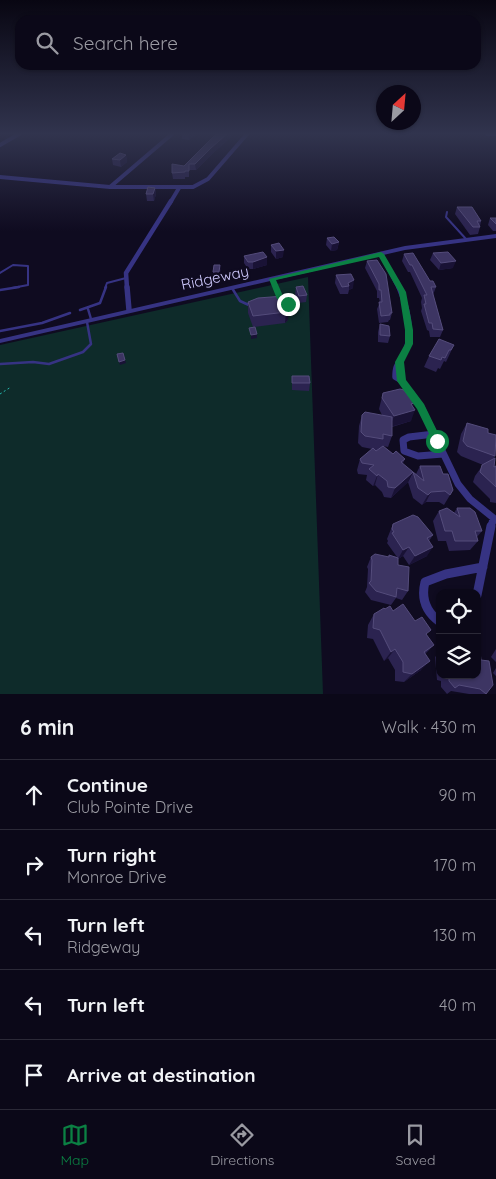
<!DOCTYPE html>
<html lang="en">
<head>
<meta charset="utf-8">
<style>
	body { margin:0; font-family:Quicksand,sans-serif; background:#191625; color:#f1f3f6 }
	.controls { position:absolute; right:15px; bottom:15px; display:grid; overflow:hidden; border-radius:10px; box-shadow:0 1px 4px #0004 }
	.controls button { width:45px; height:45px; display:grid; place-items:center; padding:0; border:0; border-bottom:1px solid #2b2937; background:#0b0818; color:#f1f3f6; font:25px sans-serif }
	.compass { position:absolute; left:376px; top:85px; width:45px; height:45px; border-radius:50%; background:#0b0818; box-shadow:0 1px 4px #0004; rotate:26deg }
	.stop { position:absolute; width:15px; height:15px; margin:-11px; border:4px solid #0b8043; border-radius:50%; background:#fff }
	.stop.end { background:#0b8043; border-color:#fff; box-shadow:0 1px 5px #0008 }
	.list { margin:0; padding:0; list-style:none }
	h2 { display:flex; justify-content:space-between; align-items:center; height:65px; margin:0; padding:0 20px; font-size:21px }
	h2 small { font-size:16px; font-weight:400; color:#9a9aa2 }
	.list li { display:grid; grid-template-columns:32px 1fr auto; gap:15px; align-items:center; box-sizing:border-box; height:70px; padding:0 20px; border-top:1px solid #2b2937 }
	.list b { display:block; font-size:19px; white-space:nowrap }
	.list p { margin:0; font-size:16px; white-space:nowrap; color:#9a9aa2 }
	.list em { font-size:16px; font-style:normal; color:#9a9aa2 }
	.icon { flex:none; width:28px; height:28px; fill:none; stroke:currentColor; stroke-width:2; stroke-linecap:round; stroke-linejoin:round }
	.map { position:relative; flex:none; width:496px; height:694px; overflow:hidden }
	.search { position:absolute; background:#0b0818; box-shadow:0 1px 4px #0004; left:15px; right:15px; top:15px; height:55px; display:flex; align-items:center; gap:12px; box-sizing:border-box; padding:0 18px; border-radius:15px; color:#9a9aa2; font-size:19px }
	.sheet { height:415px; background:#0b0818 }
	nav { display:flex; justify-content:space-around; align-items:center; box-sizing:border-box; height:70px; border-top:1px solid #2b2937; background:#0b0818; font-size:14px; color:#9a9aa2 }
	nav a { display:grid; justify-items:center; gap:2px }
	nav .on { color:#0b8043 }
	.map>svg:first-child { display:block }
	.green { fill:#0e2b2a }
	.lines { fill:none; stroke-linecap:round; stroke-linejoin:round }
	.path { stroke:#25b8af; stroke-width:1; stroke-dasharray:2 2.5; stroke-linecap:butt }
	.service-far1 { stroke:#363383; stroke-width:2 }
	.service { stroke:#363383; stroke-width:2.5 }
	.minor-far4 { stroke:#363383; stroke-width:4 }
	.minor-far3 { stroke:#363383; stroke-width:4.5 }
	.minor-far2 { stroke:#363383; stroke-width:5.5 }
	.minor-far1 { stroke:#363383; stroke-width:7 }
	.minor { stroke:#363383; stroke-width:9 }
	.tertiary { fill:#363383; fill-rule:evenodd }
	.wall { fill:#2b2350 }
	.shaded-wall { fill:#191235 }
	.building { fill:#3d3563; stroke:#544c7b }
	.route { fill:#0b8043 }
	.labels { text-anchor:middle; stroke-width:5; stroke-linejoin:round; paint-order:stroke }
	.street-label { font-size:15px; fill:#d0cbff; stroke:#0f0b20 }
</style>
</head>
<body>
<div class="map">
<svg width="496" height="694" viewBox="0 0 496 694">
	<rect width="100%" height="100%" fill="#0f0b20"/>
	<!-- green -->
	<path class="green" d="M308,277L323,694H0V345Z"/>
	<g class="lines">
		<!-- path -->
		<path class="path" d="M0,394L11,387"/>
		<!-- service-far1 -->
		<path class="service-far1" d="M447,212L446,217L466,239
			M0,273L13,265L28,266V285L12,288
			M272,279L277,288
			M105,288L107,283L126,278"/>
		<!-- service -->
		<path class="service" d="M276,287L280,293L279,298
			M232,288L240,301L251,306
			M0,290L19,287
			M283,299L288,304L292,314
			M88,309L91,319
			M80,310L100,303L106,287
			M0,331L42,323L70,313
			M0,364L33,362L49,364L83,352L91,344L87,322"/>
		<!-- minor-far4 -->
		<path class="minor-far4" d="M487,134H496
			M0,145L19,134
			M0,177L110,187H193L208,179L247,134
			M110,187L172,134
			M170,203L179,188"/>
		<!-- minor-far3 -->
		<path class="minor-far3" d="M381,254L399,288
			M127,288L126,273L171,201"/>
		<!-- minor-far2 -->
		<path class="minor-far2" d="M127,287L129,310
			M399,287C407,307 414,331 405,352C400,365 395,361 395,377L402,381L412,394
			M400,362L402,381"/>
		<!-- minor-far1 -->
		<path class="minor-far1" d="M411,393L421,407L458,484L470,499L496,520
			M434,434L409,437L403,440L404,451L418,456L443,454
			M491,528L493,518"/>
		<!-- minor -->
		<path class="minor" d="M477,595L491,526
			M440,622C426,612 421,598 425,582L446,574L483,567"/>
		<!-- tertiary -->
		<path class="tertiary" d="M496,234V238L405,250L0,343V339L405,246Z"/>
	</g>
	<!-- wall -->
	<path class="wall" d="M182,134H196L189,140L182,139Z
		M231,137L212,154L196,170H189V177H185V179H173L172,173Z
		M126,155L127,162L121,167L113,165L112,159Z
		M155,188L156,194L154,201H147L146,194Z
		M457,207L481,221L480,226V227L478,234L470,235L455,214Z
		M490,218H496V231H493L488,225Z
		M327,238L339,242L337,250L331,251L326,245Z
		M271,245L283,257L276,259L271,252Z
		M433,253L453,268L439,270L430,260Z
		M404,254L436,287L433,295L443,330L440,337H430L429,331L427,330L421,311L422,308L421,302L422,298L410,272H408L402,261Z
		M244,256L267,265L253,269H248L244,263Z
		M377,260L392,313L390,320H389L388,322L379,323L377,309L380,302L379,298H377V291L365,268L367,261Z
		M214,265L221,272L220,279H213V272Z
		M336,275L353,288L349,290L348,294H340L335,283Z
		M296,287L307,295L306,302L298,303L295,295Z
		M284,296L288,320L285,323L253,327L248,313V302Z
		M380,324L390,336L388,343L378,342V332Z
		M454,345L446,362L444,361L440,369L438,368L436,372L424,367L429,356Z
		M292,376L310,383L309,391L292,390Z
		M383,393L414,403L413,406L411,421L392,427V436L388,447L383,446L393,454L405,459L403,463L408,482L391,498L384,497L382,492L375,485L373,486L366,480L367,475L358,474L357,470L360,459L372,449L362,447L358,443L359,426L362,415H382L379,409Z
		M467,423L488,433L495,456L493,460L494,467L496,466V503L490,502V499L473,482L475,476L483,465L461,456L457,452L461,434Z
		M420,466L443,474L453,490L444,505L439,502H426L422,505L413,498L408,482L413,472L416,474Z
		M457,508L482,531L477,537L478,541L470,550L449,551L446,541H438L433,521L439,511L454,513Z
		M393,524L433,535L429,541L427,556L409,565L403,556L398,559V565L408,591L402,600L396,598L391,605L371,600L365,592L367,587L368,569L367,567L371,557H388L389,555L397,557L387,543L388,541L387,539Z
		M385,609L393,611L415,621L434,645L425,654L421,670L404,682L395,681V670L388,658L384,661L373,639L367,638L368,625L374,614Z
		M496,649V662L491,657Z
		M440,652V675H477L486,694H469L451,691L447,694L441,687V681L437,680L435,657Z
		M496,668V676L493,673Z"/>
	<!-- shaded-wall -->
	<path class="shaded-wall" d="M189,134H196L189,140Z
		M227,134H231V137L212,154L196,170L195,164L211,148Z
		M126,155L127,162L121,167L120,160Z
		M155,188L156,194L154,201L153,194Z
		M339,242L337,250L331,251L332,244Z
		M284,250L283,257L276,259V251Z
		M267,257V265L253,269V262Z
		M456,261L453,268L439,270L441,263Z
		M220,265L221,272L220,279L219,272Z
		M354,280L353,288L349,290V286L348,283Z
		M289,309L288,320L285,323L286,312Z
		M257,334V338L251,339V335Z
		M125,360L126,363L120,365L119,362Z
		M414,403L411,411L415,410L411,421L390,427L394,416L411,404Z
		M413,472L408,482L391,498L395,488Z
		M378,474L375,485L373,486L377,476Z
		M431,492L426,502L422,505L428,495Z
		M409,547L403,556L398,559L403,550Z
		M433,547L427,556L409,565L415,556Z
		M395,649L388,658L384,661L391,652Z
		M430,661L421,670L404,682L412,674Z"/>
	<!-- building -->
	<path class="building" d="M216,134H227L211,148L195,164H189V171H185V172L172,173V164L184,166Z
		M120,153L126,155L120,160L112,159Z
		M148,187L155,188L153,194H146Z
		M457,207H472L481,221H477L480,227H473Z
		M490,218H496V224Z
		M334,237L339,242L332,244L327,238Z
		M279,243L284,250L276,251L271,245Z
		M263,252L267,257L253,262H248L244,256Z
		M448,252L456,261L441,263L433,253Z
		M413,253L430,281H433L436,287H431L443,330L433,329L432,323H429L424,304H426L424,295H427L412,265H410L404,254Z
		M377,260L386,274L392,313H390V315L381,316L379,302H382L381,290H379V284L367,261Z
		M214,265H220L219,272H213Z
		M351,274L354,280L348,283L349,286L342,287L336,275Z
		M303,286L307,295L299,296L296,287Z
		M284,296L289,309L286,312L253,316L248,302L258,298Z
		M380,324L389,326L390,336L380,335Z
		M255,327L257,334L251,335L249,328Z
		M439,339L454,345L451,350H449L445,358L442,357L441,360L429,356Z
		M123,353L125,360L119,362L117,354Z
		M292,376H309L310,383H292Z
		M400,389L404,390L414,403L411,404L415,410L394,416L382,398L383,393Z
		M365,412L392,417V436L383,434V439L365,436L361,432L362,415Z
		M467,423L488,429V433L496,435L495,456L467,446L463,441Z
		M383,446L393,454L396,451L405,459L401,462L413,472L395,488L388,487L387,481L378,474L377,476L369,469L374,465L362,463L360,459L373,448L376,451Z
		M495,458L494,467L496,466V487L480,472L482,465Z
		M420,466H440L443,474H448L453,490L450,495L445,491L431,492L428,495L418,488L413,472L424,481Z
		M447,508L460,517L457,508H470L475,512L482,531H475L478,541H455L452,531H445L439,511Z
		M413,515L418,517L433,535L427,538L433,547L415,556L409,547L403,550L392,533L394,532L392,529L393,524Z
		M375,554L389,557V555L398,558V565L409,567L408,591L397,588L396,597L376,591L369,583L371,581L372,560L371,557Z
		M403,604L415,621L422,617L431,630L426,634L434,645L424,652L430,661L412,674L403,672V662L395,649L391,652L380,630L373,628L374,614L384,608L385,609L390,606L393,611Z
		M477,644H479L481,660L489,661L493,685L486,694L480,689L459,685L455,688L449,681V675H477Z"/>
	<!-- sky -->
	<linearGradient id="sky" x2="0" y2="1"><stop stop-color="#080612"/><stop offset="0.58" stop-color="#31344e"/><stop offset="1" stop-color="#31344e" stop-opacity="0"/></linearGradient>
	<rect width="496" height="231" fill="url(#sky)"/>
	<!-- route -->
	<path class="route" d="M381,252L384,254L406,292L413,330V344L404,362L406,380L424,404L442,441L437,445L434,444L417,409L397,381L395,362L405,344V330L399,292L379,257L276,280L283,296L291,304L288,306L277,299L269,279Z"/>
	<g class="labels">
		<!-- street labels -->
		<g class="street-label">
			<text transform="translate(215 278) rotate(-12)" y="5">Ridgeway</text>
		</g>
	</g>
</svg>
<div class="controls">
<button><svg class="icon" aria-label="locate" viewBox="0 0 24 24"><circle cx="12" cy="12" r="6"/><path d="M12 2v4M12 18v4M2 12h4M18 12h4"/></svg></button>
<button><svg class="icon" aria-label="layers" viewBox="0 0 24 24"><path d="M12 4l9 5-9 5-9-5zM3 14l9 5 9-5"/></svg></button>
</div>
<svg class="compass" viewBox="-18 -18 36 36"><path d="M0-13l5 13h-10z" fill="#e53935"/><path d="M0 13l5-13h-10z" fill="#9a9aa2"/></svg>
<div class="stop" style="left:437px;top:441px"></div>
<div class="stop end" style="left:288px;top:304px"></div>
<div class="search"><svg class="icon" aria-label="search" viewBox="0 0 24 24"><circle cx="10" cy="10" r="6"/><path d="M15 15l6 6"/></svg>Search here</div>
</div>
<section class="sheet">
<h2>6 min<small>Walk · 430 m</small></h2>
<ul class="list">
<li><svg class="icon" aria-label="ahead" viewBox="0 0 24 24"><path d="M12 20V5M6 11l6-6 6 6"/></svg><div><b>Continue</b><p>Club Pointe Drive</p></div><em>90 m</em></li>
<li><svg class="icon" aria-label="right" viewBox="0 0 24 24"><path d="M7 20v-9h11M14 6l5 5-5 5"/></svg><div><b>Turn right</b><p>Monroe Drive</p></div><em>170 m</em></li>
<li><svg class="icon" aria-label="left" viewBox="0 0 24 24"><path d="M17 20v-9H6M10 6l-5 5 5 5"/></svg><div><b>Turn left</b><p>Ridgeway</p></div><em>130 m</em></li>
<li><svg class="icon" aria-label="left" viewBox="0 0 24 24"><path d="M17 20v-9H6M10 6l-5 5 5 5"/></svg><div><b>Turn left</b></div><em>40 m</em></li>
<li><svg class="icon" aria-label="arrive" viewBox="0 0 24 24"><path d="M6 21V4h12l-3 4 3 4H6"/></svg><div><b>Arrive at destination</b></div></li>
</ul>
</section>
<nav>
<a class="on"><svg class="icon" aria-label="map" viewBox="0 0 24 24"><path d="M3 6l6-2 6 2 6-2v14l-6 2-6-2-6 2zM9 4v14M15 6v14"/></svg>Map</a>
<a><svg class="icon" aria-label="directions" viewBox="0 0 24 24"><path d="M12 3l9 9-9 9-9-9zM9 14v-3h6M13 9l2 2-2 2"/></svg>Directions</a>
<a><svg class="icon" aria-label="saved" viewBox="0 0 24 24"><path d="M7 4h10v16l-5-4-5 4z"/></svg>Saved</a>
</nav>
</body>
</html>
